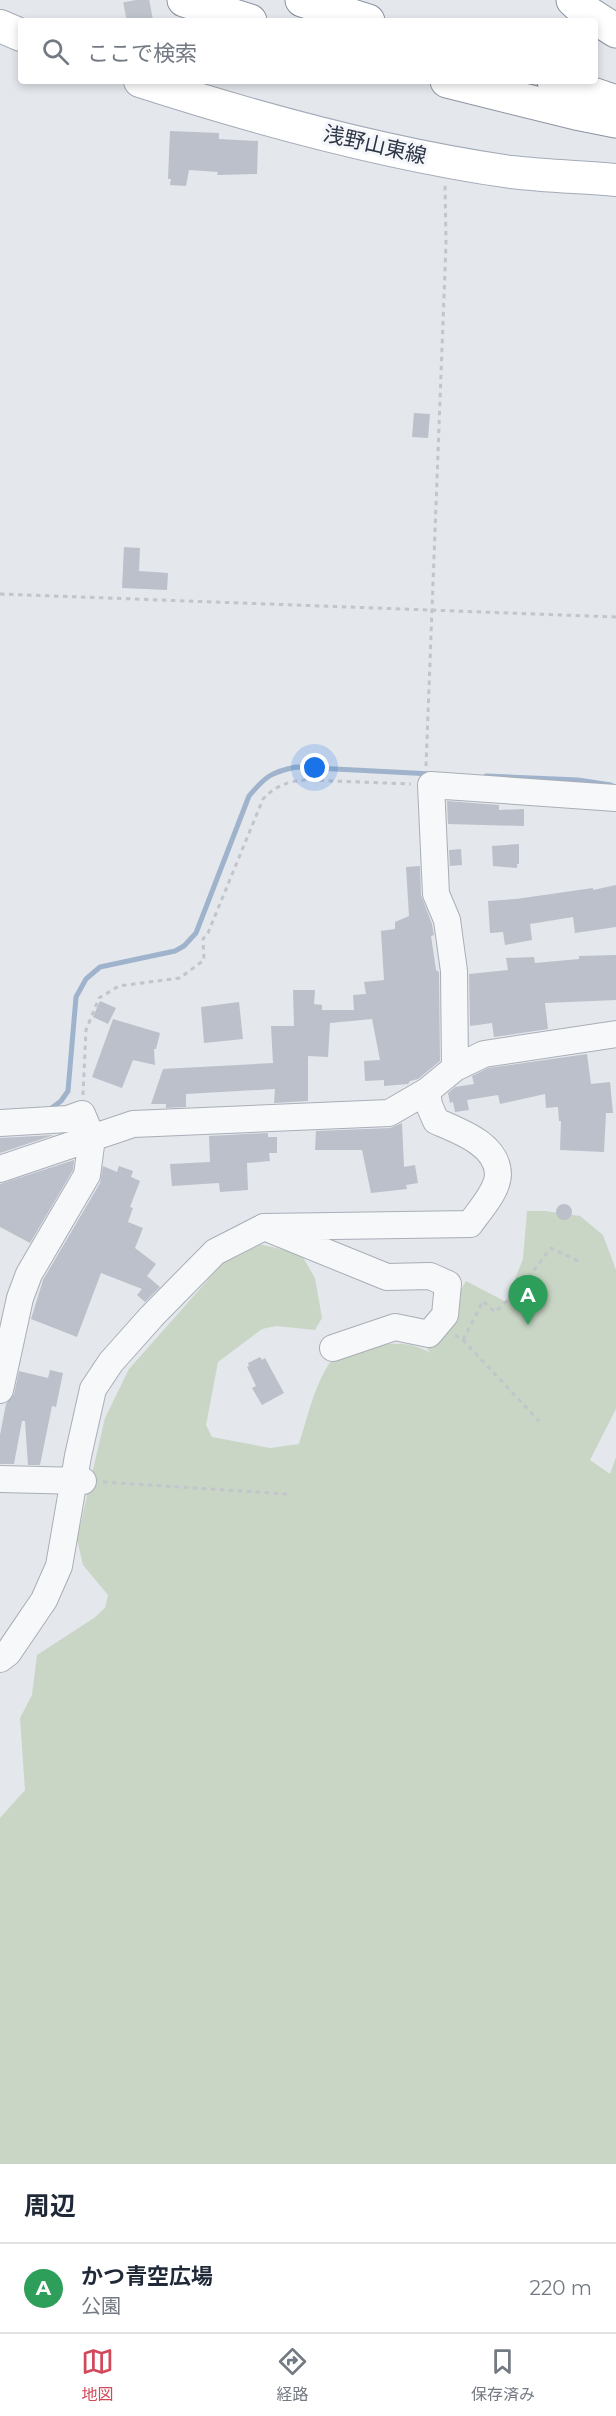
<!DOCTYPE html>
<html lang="ja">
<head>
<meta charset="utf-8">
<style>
	body { margin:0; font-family:Montserrat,"Noto Sans JP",sans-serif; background:#f6f6f7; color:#1f2937 }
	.you { position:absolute; left:315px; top:768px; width:21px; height:21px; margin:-15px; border:4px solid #fff; border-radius:50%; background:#1a73e8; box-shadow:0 0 0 9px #1a73e833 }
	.badge { display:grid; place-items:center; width:39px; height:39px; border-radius:50%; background:#d1495b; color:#fff; font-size:20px; font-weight:700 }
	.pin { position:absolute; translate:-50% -50px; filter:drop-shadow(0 2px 3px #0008) }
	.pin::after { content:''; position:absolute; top:32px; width:21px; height:18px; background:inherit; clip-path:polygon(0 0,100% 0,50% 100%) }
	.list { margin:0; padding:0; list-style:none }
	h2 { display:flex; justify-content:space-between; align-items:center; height:78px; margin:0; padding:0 24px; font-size:26px }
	h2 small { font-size:20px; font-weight:400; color:#747a83 }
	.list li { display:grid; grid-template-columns:39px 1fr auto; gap:18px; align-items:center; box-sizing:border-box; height:90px; padding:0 24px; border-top:2px solid #e0e1e3 }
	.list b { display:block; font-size:22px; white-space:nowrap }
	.list p { margin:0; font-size:20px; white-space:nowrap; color:#747a83 }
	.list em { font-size:20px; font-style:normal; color:#747a83 }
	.icon { flex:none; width:33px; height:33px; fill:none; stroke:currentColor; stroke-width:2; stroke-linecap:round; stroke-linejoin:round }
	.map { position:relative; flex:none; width:616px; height:2164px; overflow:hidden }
	.search { position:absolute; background:#fff; box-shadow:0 3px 9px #0003; left:18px; right:18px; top:18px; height:66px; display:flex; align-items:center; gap:15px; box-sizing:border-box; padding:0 21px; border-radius:6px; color:#747a83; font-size:22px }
	.sheet { height:168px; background:#fff }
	nav { display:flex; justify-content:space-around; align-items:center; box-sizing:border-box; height:84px; border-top:2px solid #e0e1e3; background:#fff; font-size:16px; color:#747a83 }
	nav a { display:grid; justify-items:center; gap:3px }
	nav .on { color:#d1495b }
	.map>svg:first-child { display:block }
	.green { fill:#c9d6c5 }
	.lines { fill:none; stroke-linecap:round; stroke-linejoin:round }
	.stream { stroke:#9fb4cc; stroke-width:5 }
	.building { fill:#bbc0ca }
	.minor-tunnel { stroke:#bfc3cb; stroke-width:26; stroke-dasharray:26 13; stroke-linecap:butt }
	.minor-casing { stroke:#a9aeb7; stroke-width:28 }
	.major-casing { stroke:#a3abb8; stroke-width:34 }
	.highway-casing { stroke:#8b94a3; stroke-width:35 }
	.path { stroke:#c2c5cb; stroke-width:3; stroke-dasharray:4.5 4.5; stroke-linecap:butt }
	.minor { stroke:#f7f8fa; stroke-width:26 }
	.major { stroke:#fff; stroke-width:32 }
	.highway { stroke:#fff; stroke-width:33 }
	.labels { text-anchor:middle; stroke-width:6; stroke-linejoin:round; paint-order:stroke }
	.street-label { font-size:21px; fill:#2b3445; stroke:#f4f6f9 }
</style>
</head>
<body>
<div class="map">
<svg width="616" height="2164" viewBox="0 0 616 2164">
	<rect width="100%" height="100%" fill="#e4e7ec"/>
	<!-- green -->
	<path class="green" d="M527,1211H545L580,1216L603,1235L616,1270V1409L590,1460L610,1474L616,1457V2164H0V1818L25,1790L20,1718L32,1695L37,1655L94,1618L105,1608L108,1595L83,1565L77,1539L105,1418L129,1369L222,1264L246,1247L259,1244L301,1254L315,1278L322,1318L315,1330L276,1326L262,1329L218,1362L206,1425L212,1437L270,1448L299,1444C307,1420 320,1359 345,1349C354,1346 368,1347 378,1345C401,1343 410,1342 431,1353L427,1349L466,1281L506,1302L523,1259Z"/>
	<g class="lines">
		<!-- stream -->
		<path class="stream" d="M486,776L578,780L611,785
			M49,1110L61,1101L68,1091L76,997L86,979L100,967L175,951L184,946L196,933L249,796C265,777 271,772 296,767L432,774"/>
	</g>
	<!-- building -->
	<path class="building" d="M170,131L219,133V139L258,141L257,174L217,175L218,172L189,170L186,186L170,185L171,179H168Z
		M414,413L430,414L428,438L412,437Z
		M124,547L140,548L139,571L168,573L167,590L122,588Z
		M447,801L499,805V810L524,809V826L448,824Z
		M519,844V864H517V868L493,866L492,846Z
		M461,849L462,865L450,866L449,850Z
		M420,866L421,895L432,924L434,935L431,936L436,970L439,972L440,1061L418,1079L410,1081L408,1084L384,1086V1080L365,1081L364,1061L380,1060L372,1019L330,1023L328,1057L308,1056V1101L274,1103L275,1089L186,1094V1107L166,1108V1104H151L163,1069L273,1063L271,1026H294L293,990H315L314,1004L322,1005V1010H354L353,995L366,994L364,982L384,980L381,931L395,929V922L409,916L406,867Z
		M616,885V927L575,933L573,917L530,924L532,940L505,945L503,932L490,933L488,901L516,899L593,888V890Z
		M616,955V1000L545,1003L548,1029L494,1037L492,1023L470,1026L469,974L508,970L506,958L534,957L535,963L579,959V956Z
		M100,1001L116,1008L108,1024L93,1017Z
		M239,1002L243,1039L204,1043L201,1007Z
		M113,1019L160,1033L156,1049H154L155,1065L133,1060L122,1088L92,1077Z
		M587,1054L591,1084L610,1082L613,1113H606L604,1152L560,1150L561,1121H559L558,1107L546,1108L545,1094L500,1104L498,1095L467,1100L469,1110L455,1112L453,1102L450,1103L448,1093L455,1087L474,1084L472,1076L488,1068Z
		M402,1123L404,1167L415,1165L418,1183L406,1185L407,1189L371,1193L362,1150H315L316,1131L390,1128Z
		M268,1133V1137H277V1153H269L270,1161L247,1163L248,1190L220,1192L219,1183L172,1186L170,1164L210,1162L209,1136Z
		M54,1135L0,1153V1138Z
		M74,1160L73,1170L30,1243L0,1227V1184Z
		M103,1166L117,1172L119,1166L133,1171L131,1177L140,1181L130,1207L133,1208L128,1222L143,1228L135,1248L156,1264L147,1276L160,1287L145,1302L137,1295L142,1289L101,1273L77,1337L31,1319L43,1280L100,1183Z
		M556 1212a8 8 0 1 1 16 0a8 8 0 1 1-16 0Z
		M260,1357L262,1360L265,1358L284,1393L262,1405L252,1388L256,1386L247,1367L249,1366L248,1363Z
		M50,1370L63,1373L56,1407L52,1406L40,1465H28L25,1421H22L14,1464H0V1435L6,1404L14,1394L19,1371L48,1378Z"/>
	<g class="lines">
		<!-- minor-tunnel -->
		<path class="minor-tunnel" d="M136,0L140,21"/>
		<defs>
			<path id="minor" d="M455,1068L454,971L447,920L436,894L431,785L616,798
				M0,1123L68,1119L82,1114L92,1138L87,1175L29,1274L20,1298L0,1390
				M0,1169L133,1124L389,1113L427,1091L455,1068L484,1054L616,1034
				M333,1348L395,1327L429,1334L445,1315L448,1284L430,1276L387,1277L264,1227L470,1224C479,1211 498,1191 498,1174C497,1144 459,1131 436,1121L429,1105L427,1091
				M0,1479L83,1481
				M0,1659L8,1653L44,1600L59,1566L78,1456L93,1389L111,1362L152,1316L215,1252L264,1227"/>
			<path id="major" d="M0,26L21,35
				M140,81C261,120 385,154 511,172C546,176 581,177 616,180"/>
			<path id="highway" d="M184,0L250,21
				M302,0L368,21
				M573,0L585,11L616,31
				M447,81L576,113L616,121
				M554,81L616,102"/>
		</defs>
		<!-- minor casing -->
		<use href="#minor" class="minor-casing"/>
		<!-- major casing -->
		<use href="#major" class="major-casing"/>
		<!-- highway casing -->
		<use href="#highway" class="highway-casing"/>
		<!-- path -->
		<path class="path" d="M0,594L616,617
			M426,766L446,244L445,185
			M83,1095L86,1030L99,998L119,986L180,978L204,960L203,939L208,933L263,799C276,785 289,781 308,780L411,784
			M455,1335L463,1340L539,1421
			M463,1340L483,1301L495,1312L517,1292L551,1248L582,1263
			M103,1482L287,1494"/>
		<!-- minor -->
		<use href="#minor" class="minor"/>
		<!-- major -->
		<use href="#major" class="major"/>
		<!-- highway -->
		<use href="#highway" class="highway"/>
	</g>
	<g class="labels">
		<!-- street labels -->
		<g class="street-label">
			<text transform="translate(375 145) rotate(13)" y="7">浅野山東線</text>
		</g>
	</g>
</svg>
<div class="you"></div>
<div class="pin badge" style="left:528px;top:1325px;background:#2e9e5b">A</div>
<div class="search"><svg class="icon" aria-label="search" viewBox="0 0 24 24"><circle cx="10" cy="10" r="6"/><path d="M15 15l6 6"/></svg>ここで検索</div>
</div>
<section class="sheet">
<h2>周辺<small></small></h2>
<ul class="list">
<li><span class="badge" style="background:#2e9e5b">A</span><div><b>かつ青空広場</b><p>公園</p></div><em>220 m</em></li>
</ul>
</section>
<nav>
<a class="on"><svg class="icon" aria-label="map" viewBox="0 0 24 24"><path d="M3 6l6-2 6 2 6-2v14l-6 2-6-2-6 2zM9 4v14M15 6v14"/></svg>地図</a>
<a><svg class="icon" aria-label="directions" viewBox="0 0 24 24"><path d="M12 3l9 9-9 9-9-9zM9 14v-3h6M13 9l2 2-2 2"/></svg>経路</a>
<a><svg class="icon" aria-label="saved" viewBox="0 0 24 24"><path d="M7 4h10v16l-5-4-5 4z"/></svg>保存済み</a>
</nav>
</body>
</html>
